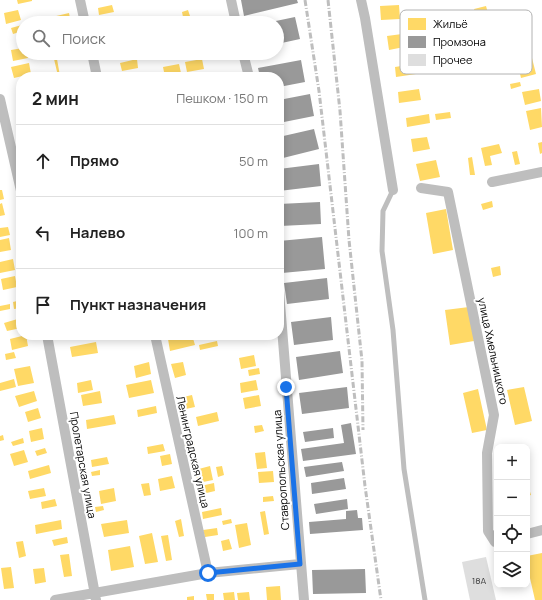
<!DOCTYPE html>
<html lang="ru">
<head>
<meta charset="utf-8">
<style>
	body { margin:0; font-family:Manrope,sans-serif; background:#f6f6f6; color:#222 }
	.controls { position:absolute; right:12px; bottom:12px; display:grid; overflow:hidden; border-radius:8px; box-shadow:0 2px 10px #0003 }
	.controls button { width:36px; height:36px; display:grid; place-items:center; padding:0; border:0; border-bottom:1px solid #e0e0e0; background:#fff; color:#222; font:20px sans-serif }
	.stop { position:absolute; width:12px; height:12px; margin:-9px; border:3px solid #1a73e8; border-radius:50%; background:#fff }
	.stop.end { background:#1a73e8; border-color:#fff; box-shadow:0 1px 4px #0008 }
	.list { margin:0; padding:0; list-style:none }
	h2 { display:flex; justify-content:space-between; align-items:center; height:52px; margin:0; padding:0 16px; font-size:17px }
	h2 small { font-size:13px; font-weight:400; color:#767676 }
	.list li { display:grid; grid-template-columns:26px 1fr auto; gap:12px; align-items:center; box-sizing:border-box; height:72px; padding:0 16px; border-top:1px solid #e0e0e0 }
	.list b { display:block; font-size:15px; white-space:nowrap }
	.list em { font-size:13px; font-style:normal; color:#767676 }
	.icon { flex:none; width:22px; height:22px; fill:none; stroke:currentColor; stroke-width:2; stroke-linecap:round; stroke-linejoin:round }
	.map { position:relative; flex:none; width:542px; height:600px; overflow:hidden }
	.search { position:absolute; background:#fff; box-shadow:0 2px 10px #0003; left:16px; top:16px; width:268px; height:44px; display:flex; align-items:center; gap:10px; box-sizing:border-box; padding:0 14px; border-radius:22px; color:#767676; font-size:15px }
	.panel { position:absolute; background:#fff; box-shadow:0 2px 10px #0003; left:16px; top:72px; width:268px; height:268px; border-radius:16px }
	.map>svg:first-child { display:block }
	.homes { fill:#ffd966 }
	.industry { fill:#999 }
	.building { fill:#dedede }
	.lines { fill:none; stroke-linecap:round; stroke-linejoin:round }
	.lane { stroke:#bebebe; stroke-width:5 }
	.street { stroke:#bebebe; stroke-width:10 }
	.rail { stroke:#bebebe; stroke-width:3; stroke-dasharray:6 2 1 2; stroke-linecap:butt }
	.route { stroke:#1a73e8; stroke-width:5 }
	.labels { text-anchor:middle; stroke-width:4; stroke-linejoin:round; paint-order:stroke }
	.number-label { font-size:9px; fill:#383838 }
	.street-label { font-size:11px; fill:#000; stroke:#fff }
	.key { fill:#fff; stroke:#b2b2b2; stroke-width:1 }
	.key-label { font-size:11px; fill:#000 }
</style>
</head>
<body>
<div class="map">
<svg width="542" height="600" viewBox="0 0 542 600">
	<rect width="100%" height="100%" fill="#fff"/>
	<!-- homes -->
	<path class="homes" d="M17,0H32V1L18,4Z
		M112,5L114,12L99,15L98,8Z
		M399,5L400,19L381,20L380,6Z
		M486,6L488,13L476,16L474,9Z
		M18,10L21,20L6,24L4,13Z
		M188,10L190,16L183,17L182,12Z
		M69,13L71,23H53L52,17Z
		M22,25L23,31L13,34L11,28Z
		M402,34L404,47L389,50L387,36Z
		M23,48V53H27L28,58L13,61L11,50Z
		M532,58L536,74L521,78L517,61Z
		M54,59H57L60,76H58Z
		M137,59L138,68L122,71L120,63Z
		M202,59L204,69L187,72L185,62Z
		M29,63L31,74L14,78L11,67Z
		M179,64L181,73L165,77L163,67Z
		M414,64L416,74L396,77L395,67Z
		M82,73L83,77H68V76Z
		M520,82L521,86L511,89L510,84Z
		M419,89L421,100L399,103L398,92Z
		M539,89L541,101L525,105L522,92Z
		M541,108L542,127L530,130L526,111Z
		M450,112L451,118L436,120L435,114Z
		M429,114L430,123L407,127L406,118Z
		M427,137L430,149L413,152L411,139Z
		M542,142V153L540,154L538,143Z
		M499,144L502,153L490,156L492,165L485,166L481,148Z
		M517,151L520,164L515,165L512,152Z
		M472,157L475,175H470L468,158Z
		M436,160L440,177L420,181L416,164Z
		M0,190H2L4,199L0,200Z
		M492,201L493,207L483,210L481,204Z
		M2,203L5,215L0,216V204Z
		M446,209L453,250L433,254L426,213Z
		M8,227L10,235L0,237V228Z
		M9,238L11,250L0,252V240Z
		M13,259L15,270L0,273V262Z
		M500,266L501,275L493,277L491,268Z
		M15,276L17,287L3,290L1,279Z
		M21,300V308L14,309L13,302Z
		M10,304V309L0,311V306Z
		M469,307L474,341L450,345L445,310Z
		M21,318V328L7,331L4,323Z
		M26,335L28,346L12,350L10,339Z
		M188,335H192L195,345L170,351L168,339Z
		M217,341L218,346L200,350L199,345Z
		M96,342L98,353L72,357L70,347Z
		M14,352L16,358L6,360L5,354Z
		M254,355L256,366L241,369L239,358Z
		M149,362L151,374L136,378L134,366Z
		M183,362L186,375L175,378L171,364Z
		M30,366L34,383L18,386L14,369Z
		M259,368L260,374L249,376L248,370Z
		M14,379L16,387L0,391V383Z
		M91,380L93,390L78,393L77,383Z
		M151,380L154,393L129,398L126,385Z
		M256,380L258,390L241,393L240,383Z
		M524,387L532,421L515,425L507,390Z
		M478,389L487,430L472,433L463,393Z
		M34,391L37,401L19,407L15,396Z
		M100,391L102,403L83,406L81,395Z
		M192,395L195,407L181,410L179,398Z
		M259,395L261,406L245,409L243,398Z
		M156,406L157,413L138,417L137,410Z
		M38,408L41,418L28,422L25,412Z
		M217,412L219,421L198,426L196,417Z
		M114,415L116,424L87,429L86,420Z
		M262,425L264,431L255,433L254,426Z
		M42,428L44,439L31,442L29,431Z
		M3,435L4,440L0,441V436Z
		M23,438L24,443L13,446L11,442Z
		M194,441L195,447L186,449L185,443Z
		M163,444L165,451L148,454L147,447Z
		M45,448L47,453L37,456L35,451Z
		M24,450L28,462L14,466L10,454Z
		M265,452L267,468L257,469L255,453Z
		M170,454L172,464L162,466L160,456Z
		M107,457L109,464L92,467L91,460Z
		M49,465L51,473L30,479L28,471Z
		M210,466L213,480L198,483L195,470Z
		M222,466L224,475L218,477L216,467Z
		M100,470V475L92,476L91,472Z
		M273,471L274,482L259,483L258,472Z
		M172,476L175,488L160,491L158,479Z
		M527,482L531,495L527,496Z
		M149,483L151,495L144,496L141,484Z
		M214,483L215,491L198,495L196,487Z
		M44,488L46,496L30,499L28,491Z
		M114,488L116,501L101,504L99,491Z
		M273,496L274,501L263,502V497Z
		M55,499L57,506L42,509L41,502Z
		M103,506L104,510L96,512L95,507Z
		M221,508L222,515L203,519L202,512Z
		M265,511L269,534L264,535L260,512Z
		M181,519L184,536L179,537L175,521Z
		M231,519L232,523L223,525L222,521Z
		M61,520L62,529L36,534L35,525Z
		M127,520L129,533L104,537L101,524Z
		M247,523L251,545L239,548L235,525Z
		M217,528L218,535L205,537L203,530Z
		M152,533L158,562L145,564L139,536Z
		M168,535L172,560L166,561L161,536Z
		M67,537L68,543L54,546L52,540Z
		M229,539L232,549L223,551L221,541Z
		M23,541L26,556L19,558L16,542Z
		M130,546L134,567L111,571L108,550Z
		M542,553V600H535L527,565V556Z
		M69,554L72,576L64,577L60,555Z
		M11,567L14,588L4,589L1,568Z
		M44,568L46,582L35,584L33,569Z
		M280,586L281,600H267L266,587Z
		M234,592L235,600H224L223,593Z
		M249,592L250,600H238L237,593Z
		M206,594H214V600H207Z
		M194,596V600H187V597Z"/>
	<!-- industry -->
	<path class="industry" d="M241,0H297L298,3L244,16Z
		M295,17L300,39L277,44V23L271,22Z
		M301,60L305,82L279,87V77H260L258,68Z
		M310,94L314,116L279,123V100Z
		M314,129L319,149L279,159V137Z
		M319,164L321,186L279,191V169Z
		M320,202L321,224L280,226L279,204Z
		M322,237L325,269L282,273L279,241Z
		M327,278L329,299L287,304L284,283Z
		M331,317L333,340L294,345L291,322Z
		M340,351L343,373L299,380L296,357Z
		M347,387L349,408L302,414L299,393Z
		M351,423L356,454L303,461L301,449L344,443L341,425Z
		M333,428L334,438L305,442L303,432Z
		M342,462L344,471L306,477L304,467Z
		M344,478L346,489L312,494L311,483Z
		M347,499L348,509L316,514L314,504Z
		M357,510L358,518H362L363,530L310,534L309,522L346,519V511Z
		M365,569L366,593L313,594L312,570Z"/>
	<!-- building -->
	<path class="building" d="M486,557L496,600H470L462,562Z"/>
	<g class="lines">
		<!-- lane -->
		<path class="lane" d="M393,190L383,211L382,251L393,330L404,469L425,600"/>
		<!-- street -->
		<path class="street" d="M80,0L85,23
			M231,0L236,23
			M361,0L365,18L393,190
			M92,53L97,77
			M243,53L249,77
			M0,99L21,191
			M492,182L542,172
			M421,188L448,192L494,415L487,453L488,531L495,542H497
			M279,291L304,600
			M47,335L96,600
			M155,335L208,573
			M527,534L542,530
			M55,600L208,573L300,564"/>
		<!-- rail -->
		<path class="rail" d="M305,0L319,91L365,486L381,600
			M328,0L340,111L349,240L362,361L363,430"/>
	</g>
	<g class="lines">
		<!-- route -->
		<path class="route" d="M208,573L300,564L286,387"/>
	</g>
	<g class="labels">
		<!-- number labels -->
		<g class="number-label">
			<text x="479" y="584">18А</text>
		</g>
		<!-- street labels -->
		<g class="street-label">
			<text transform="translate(493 351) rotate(78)" y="4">улица Хмельницкого</text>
			<text transform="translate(193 452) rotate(77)" y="4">Ленинградская улица</text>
			<text transform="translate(83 465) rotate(80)" y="4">Пролетарская улица</text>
			<text transform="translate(281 470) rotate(-94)" y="4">Ставропольская улица</text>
		</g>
	</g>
	<!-- legend -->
	<rect x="400" y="10" width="132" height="64" rx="6" class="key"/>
	<rect x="408" y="18" width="18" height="12" fill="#ffd966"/>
	<rect x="408" y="36" width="18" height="12" fill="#999"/>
	<rect x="408" y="54" width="18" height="12" fill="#dedede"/>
	<g class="key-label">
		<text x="433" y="28">Жильё</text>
		<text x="433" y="46">Промзона</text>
		<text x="433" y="64">Прочее</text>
	</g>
</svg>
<div class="controls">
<button>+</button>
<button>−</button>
<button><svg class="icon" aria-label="locate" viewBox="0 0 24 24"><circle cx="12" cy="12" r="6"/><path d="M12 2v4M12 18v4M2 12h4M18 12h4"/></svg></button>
<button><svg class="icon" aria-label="layers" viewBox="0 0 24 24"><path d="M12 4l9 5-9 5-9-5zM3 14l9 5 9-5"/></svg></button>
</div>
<div class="stop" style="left:208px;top:573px"></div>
<div class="stop end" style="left:286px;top:387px"></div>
<div class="search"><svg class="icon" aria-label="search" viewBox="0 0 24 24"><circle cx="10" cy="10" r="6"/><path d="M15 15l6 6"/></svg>Поиск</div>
<section class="panel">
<h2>2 мин<small>Пешком · 150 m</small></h2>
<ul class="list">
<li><svg class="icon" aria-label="ahead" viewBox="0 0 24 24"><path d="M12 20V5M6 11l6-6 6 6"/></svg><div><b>Прямо</b></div><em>50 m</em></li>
<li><svg class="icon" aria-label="left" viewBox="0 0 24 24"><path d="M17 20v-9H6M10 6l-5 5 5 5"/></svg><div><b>Налево</b></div><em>100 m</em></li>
<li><svg class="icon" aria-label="arrive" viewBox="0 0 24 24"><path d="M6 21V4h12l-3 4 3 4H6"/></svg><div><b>Пункт назначения</b></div></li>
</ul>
</section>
</div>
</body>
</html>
